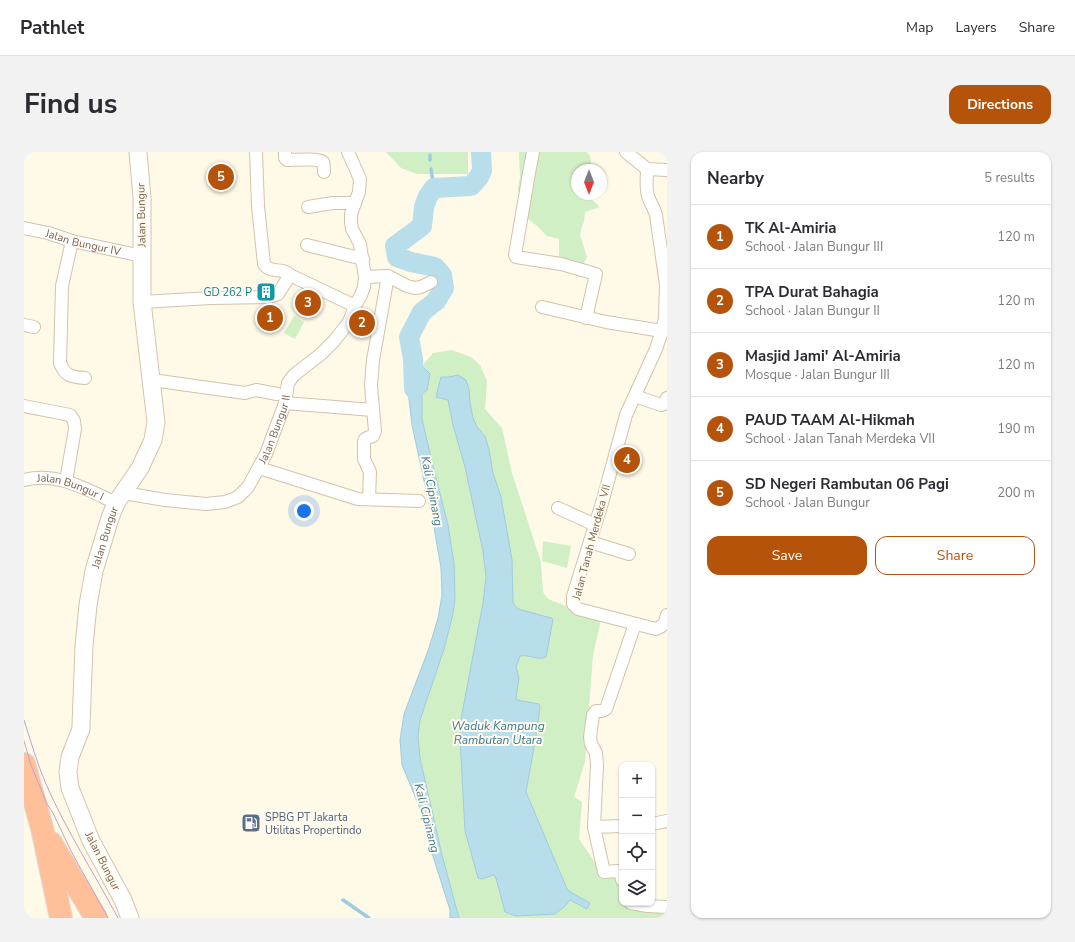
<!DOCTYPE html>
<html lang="en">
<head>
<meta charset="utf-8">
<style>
	body { margin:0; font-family:"Nunito Sans",sans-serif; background:#f2f2f3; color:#2b2b33 }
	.controls { position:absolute; right:12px; bottom:12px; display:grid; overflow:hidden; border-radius:8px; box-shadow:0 1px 3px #0004 }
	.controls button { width:36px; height:36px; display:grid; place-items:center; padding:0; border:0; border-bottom:1px solid #e1e1e2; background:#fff; color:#2b2b33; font:20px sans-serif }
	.compass { position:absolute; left:547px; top:12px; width:36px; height:36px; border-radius:50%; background:#fff; box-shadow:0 1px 3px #0004; rotate:180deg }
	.you { position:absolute; left:280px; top:359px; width:14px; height:14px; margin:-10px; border:3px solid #fff; border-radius:50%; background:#1a73e8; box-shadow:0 0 0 6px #1a73e833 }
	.badge { display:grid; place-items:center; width:26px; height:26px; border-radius:50%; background:#b45309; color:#fff; font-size:13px; font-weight:700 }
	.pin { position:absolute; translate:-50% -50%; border:2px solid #fff; box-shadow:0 1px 4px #0006 }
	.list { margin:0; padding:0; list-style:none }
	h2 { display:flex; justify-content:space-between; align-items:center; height:52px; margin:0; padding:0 16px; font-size:17px }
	h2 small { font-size:13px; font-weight:400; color:#7c7c81 }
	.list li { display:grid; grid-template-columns:26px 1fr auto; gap:12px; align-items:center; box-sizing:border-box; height:64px; padding:0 16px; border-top:1px solid #e1e1e2 }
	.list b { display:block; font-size:15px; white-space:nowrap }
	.list p { margin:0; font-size:13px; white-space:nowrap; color:#7c7c81 }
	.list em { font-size:13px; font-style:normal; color:#7c7c81 }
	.actions { display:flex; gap:8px; padding:12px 16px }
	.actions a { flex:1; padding:9px 0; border:1px solid #b45309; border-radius:12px; text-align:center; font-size:14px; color:#b45309 }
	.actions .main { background:#b45309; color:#fff }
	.icon { flex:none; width:22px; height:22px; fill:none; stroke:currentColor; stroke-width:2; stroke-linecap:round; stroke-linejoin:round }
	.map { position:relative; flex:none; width:643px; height:766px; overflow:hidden; border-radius:12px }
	header { display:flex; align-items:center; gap:24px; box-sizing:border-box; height:56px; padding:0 20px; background:#fff; border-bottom:1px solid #e1e1e2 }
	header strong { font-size:19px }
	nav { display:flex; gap:22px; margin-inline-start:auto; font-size:14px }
	.intro { display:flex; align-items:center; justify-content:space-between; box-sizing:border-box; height:96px; padding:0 24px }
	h1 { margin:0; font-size:28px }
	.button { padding:10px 18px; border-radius:12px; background:#b45309; color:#fff; font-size:14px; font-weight:700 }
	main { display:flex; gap:24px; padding:0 24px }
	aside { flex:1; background:#fff; border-radius:12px; box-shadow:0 1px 3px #0004 }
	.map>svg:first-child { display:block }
	.green { fill:#d0efc4 }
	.water { fill:#b9deeb; stroke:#9eccde }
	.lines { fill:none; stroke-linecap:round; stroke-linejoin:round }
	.stream { stroke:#9eccde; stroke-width:3.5 }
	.river { stroke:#b9deeb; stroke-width:20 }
	.street-casing { stroke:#d3c2ab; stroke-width:14 }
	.secondary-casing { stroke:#d6c3a9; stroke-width:19 }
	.highway-casing { stroke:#e0d9d3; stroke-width:24 }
	.street { stroke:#fff; stroke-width:12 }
	.secondary { stroke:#fff; stroke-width:17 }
	.highway { stroke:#ffc099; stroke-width:22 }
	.tram { stroke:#bea3cb; stroke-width:1 }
	.labels { text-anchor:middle; stroke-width:4; stroke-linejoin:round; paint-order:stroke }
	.street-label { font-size:11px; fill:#7c6148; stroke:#fffbf0 }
	.culture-label { font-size:11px; fill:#0d838f; stroke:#fffbf0; text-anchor:end }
	.service-label { font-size:11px; fill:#4e5e75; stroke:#fffbf0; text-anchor:start }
	.water-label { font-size:12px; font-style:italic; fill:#3e7a92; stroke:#fffbf0 }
</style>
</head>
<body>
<header>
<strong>Pathlet</strong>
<nav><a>Map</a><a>Layers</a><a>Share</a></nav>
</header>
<div class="intro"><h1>Find us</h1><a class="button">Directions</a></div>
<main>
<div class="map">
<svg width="643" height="766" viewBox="0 0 643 766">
	<rect width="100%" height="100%" fill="#fff9e8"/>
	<!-- green -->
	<path class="green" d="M362,0H444V22H393L377,16Z
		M495,0H563L566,4L568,18H553V42H565V45L576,55L561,60L560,70L558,74L556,83L563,105L558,115L535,109V87L523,84L512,73L498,63L494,36L496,26Z
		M270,164L280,170L271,187L260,181Z
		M428,198L447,205L456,213L463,229L461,257L478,276L488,321L517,410L519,440L524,447L577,468L569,503L561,610L550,645L558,650L555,687L578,721H594L598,739V751H601L602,754L643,757V766H435L418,703L396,605L394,584L396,568L420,497L429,462L431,446L424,373L407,306L398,267V241L403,238L406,222L398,214L409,201Z
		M519,389L547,394L543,416L518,409Z"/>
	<!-- water -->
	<path class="water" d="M380,204L398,214L406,222L403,238L398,242V267L407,306L424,373L430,412L431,446L429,462L420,497L396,568L394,584L396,606L418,703L435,766H426V758L408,701L398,661L378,613L376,588L380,562L405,496L414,466L418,443L417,416L409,370L388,273Z
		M434,223L442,228L445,237L446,251L449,266L453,275L461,284L465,298L469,321L477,345L488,408L489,451L494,457L527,466L529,467L522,505C514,509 505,502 496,504L492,515L495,526L492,546L493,548L515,552L516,555L512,584L502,640L543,737L548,741L566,751L563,757L546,748L540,755L531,762L492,764L481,760L472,726L470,723L458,727L454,726L441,679L436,586L437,567L459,451L462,425L459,399L441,315L429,273L424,248L412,245L417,225H425Z"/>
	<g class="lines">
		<!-- stream -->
		<path class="stream" d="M406,3V8
			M407,17L410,36
			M319,748L345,766"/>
		<!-- river -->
		<path class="river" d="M390,237L389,207L385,185L398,160L412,149L420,136L418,123L411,115L387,110L373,105L371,94L398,74L400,55L404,44L410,36L447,34L455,25L458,18L457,0"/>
		<defs>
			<g id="street">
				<path d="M232,0L234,54L240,112C246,122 259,115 266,123"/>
				<path d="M261,0V6L263,8C269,8 296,6 299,10C300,12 300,17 300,20"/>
				<path d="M509,0L505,21L491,103L492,105L537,112L572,122L562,166"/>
				<path d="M602,0L623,17L643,18"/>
				<path d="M623,17C623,27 621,38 625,47C628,53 630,57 632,63L642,133L641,166L638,179L632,197L602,263L578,351L549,444V452L554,457L632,477C640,474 641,471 643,463"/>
				<path d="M284,55L309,51H331"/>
				<path id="s1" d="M0,76L24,81L48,89L118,104"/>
				<path d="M48,89L38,134L36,211C41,224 47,225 61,226"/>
				<path d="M283,93L339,107"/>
				<path d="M341,125L364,124L383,134L391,136L397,135L407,130"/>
				<path d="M118,150L187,146L245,145L254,142L266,123L331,154"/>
				<path d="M518,155L582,170L638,179"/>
				<path d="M0,173L10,175"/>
				<path d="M128,228L221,241L232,238L253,242"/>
				<path d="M611,244L637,253L640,252L643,246"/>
				<path d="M261,251L349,258"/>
				<path d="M0,254L46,263L50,269L51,277L42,329"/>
				<path d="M235,316L334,347L395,349"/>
				<path id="s2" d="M0,328C32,319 64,338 92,351"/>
				<path id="s3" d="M100,341L141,348L182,352L201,350L214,345L224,335L242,302L261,251L264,231L270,223L297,202L310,189L325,170L331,154L337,143L340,135L341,125L336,92L328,77L327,70V62L335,40L336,27L324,0"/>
				<path d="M345,347L346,320L340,307V290L341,287L343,286L349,284L351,279L347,234L349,208L364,124"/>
				<path d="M534,356L571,373"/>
				<path d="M566,390L605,402"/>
				<path d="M628,672L643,669"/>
				<path d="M570,675L598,674"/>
				<path d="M598,728L597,722L594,719L580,720L570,675L573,613L572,601L567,592L566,585L569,563L572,559H578L582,557L611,472"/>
				<path d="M607,751L624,754L643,755"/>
			</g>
			<g id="secondary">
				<path id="s4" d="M106,766L99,748L67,689L46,636L44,620L46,605L57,577V573L60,494L64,453L70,419L86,366L92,351L116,316L129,288L132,270L118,150V46L114,0"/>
			</g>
			<path id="highway" d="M0,612L18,676L37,766
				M27,691L72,766"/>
		</defs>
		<!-- street casing -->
		<use href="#street" class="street-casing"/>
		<!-- secondary casing -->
		<use href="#secondary" class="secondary-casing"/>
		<!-- highway casing -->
		<use href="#highway" class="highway-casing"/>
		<!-- street -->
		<use href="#street" class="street"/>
		<!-- secondary -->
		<use href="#secondary" class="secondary"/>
		<!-- highway -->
		<use href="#highway" class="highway"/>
		<!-- tram -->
		<path class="tram" d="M0,568C7,590 13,611 22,632C42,678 70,721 94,766
			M0,589L7,613L23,652L29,661L47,699L84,766"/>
	</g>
	<!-- icons -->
	<defs>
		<symbol id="building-square" viewBox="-11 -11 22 22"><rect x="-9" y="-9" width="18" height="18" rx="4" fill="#0f9aa8" stroke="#fffbf0"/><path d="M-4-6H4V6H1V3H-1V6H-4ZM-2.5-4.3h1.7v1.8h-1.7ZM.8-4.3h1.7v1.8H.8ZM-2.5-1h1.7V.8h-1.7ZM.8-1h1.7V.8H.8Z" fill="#fff"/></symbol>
		<symbol id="fuel-square" viewBox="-11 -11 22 22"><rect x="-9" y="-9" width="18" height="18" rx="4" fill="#5c6f8a" stroke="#fffbf0"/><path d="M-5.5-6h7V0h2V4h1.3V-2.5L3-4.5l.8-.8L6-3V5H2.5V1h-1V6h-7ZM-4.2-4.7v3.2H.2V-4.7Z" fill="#fff"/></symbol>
	</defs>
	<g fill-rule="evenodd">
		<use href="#building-square" x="231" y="129" width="22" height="22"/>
		<use href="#fuel-square" x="216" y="660" width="22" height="22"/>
	</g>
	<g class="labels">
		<!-- street labels -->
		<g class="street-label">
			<text transform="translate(117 63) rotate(-91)" y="4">Jalan Bungur</text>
			<text dy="4" stroke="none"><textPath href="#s1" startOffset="61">Jalan Bungur IV</textPath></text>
			<text dy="4" stroke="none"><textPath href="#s3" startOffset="194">Jalan Bungur II</textPath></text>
			<text dy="4" stroke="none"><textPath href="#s2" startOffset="48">Jalan Bungur I</textPath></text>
			<text dy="4" stroke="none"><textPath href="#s4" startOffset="399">Jalan Bungur</textPath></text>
			<text transform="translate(567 390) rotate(-75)" y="4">Jalan Tanah Merdeka VII</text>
			<text transform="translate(79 709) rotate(63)" y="4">Jalan Bungur</text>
		</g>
		<!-- culture labels -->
		<g class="culture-label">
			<text x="228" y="144">GD 262 P</text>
		</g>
		<!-- service labels -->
		<g class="service-label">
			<text x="241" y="669">SPBG PT Jakarta<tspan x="241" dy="13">Utilitas Propertindo</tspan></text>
		</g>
		<!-- water labels -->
		<g class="water-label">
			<text transform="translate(408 339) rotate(79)" y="4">Kali Cipinang</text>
			<text x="474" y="578">Waduk Kampung<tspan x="474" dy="14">Rambutan Utara</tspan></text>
			<text transform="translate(403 666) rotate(76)" y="4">Kali Cipinang</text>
		</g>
	</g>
</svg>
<div class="controls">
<button>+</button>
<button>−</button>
<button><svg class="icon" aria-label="locate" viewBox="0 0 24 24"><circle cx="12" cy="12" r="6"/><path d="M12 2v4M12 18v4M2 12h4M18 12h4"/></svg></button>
<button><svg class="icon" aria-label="layers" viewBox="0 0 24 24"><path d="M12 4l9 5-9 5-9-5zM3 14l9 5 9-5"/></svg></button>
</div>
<svg class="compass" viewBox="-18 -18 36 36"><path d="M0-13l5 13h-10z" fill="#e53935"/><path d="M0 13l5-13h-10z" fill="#7c7c81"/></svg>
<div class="you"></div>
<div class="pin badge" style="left:246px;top:166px">1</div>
<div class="pin badge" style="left:338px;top:171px">2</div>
<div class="pin badge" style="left:284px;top:151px">3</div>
<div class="pin badge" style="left:603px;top:308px">4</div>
<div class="pin badge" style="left:197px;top:25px">5</div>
</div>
<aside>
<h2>Nearby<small>5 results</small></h2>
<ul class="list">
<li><span class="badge">1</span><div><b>TK Al-Amiria</b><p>School · Jalan Bungur III</p></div><em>120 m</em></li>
<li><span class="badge">2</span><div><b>TPA Durat Bahagia</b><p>School · Jalan Bungur II</p></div><em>120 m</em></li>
<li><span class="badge">3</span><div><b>Masjid Jami' Al-Amiria</b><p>Mosque · Jalan Bungur III</p></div><em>120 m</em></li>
<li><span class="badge">4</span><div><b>PAUD TAAM Al-Hikmah</b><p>School · Jalan Tanah Merdeka VII</p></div><em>190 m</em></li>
<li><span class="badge">5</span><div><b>SD Negeri Rambutan 06 Pagi</b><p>School · Jalan Bungur</p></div><em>200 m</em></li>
</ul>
<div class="actions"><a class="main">Save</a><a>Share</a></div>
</aside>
</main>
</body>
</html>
